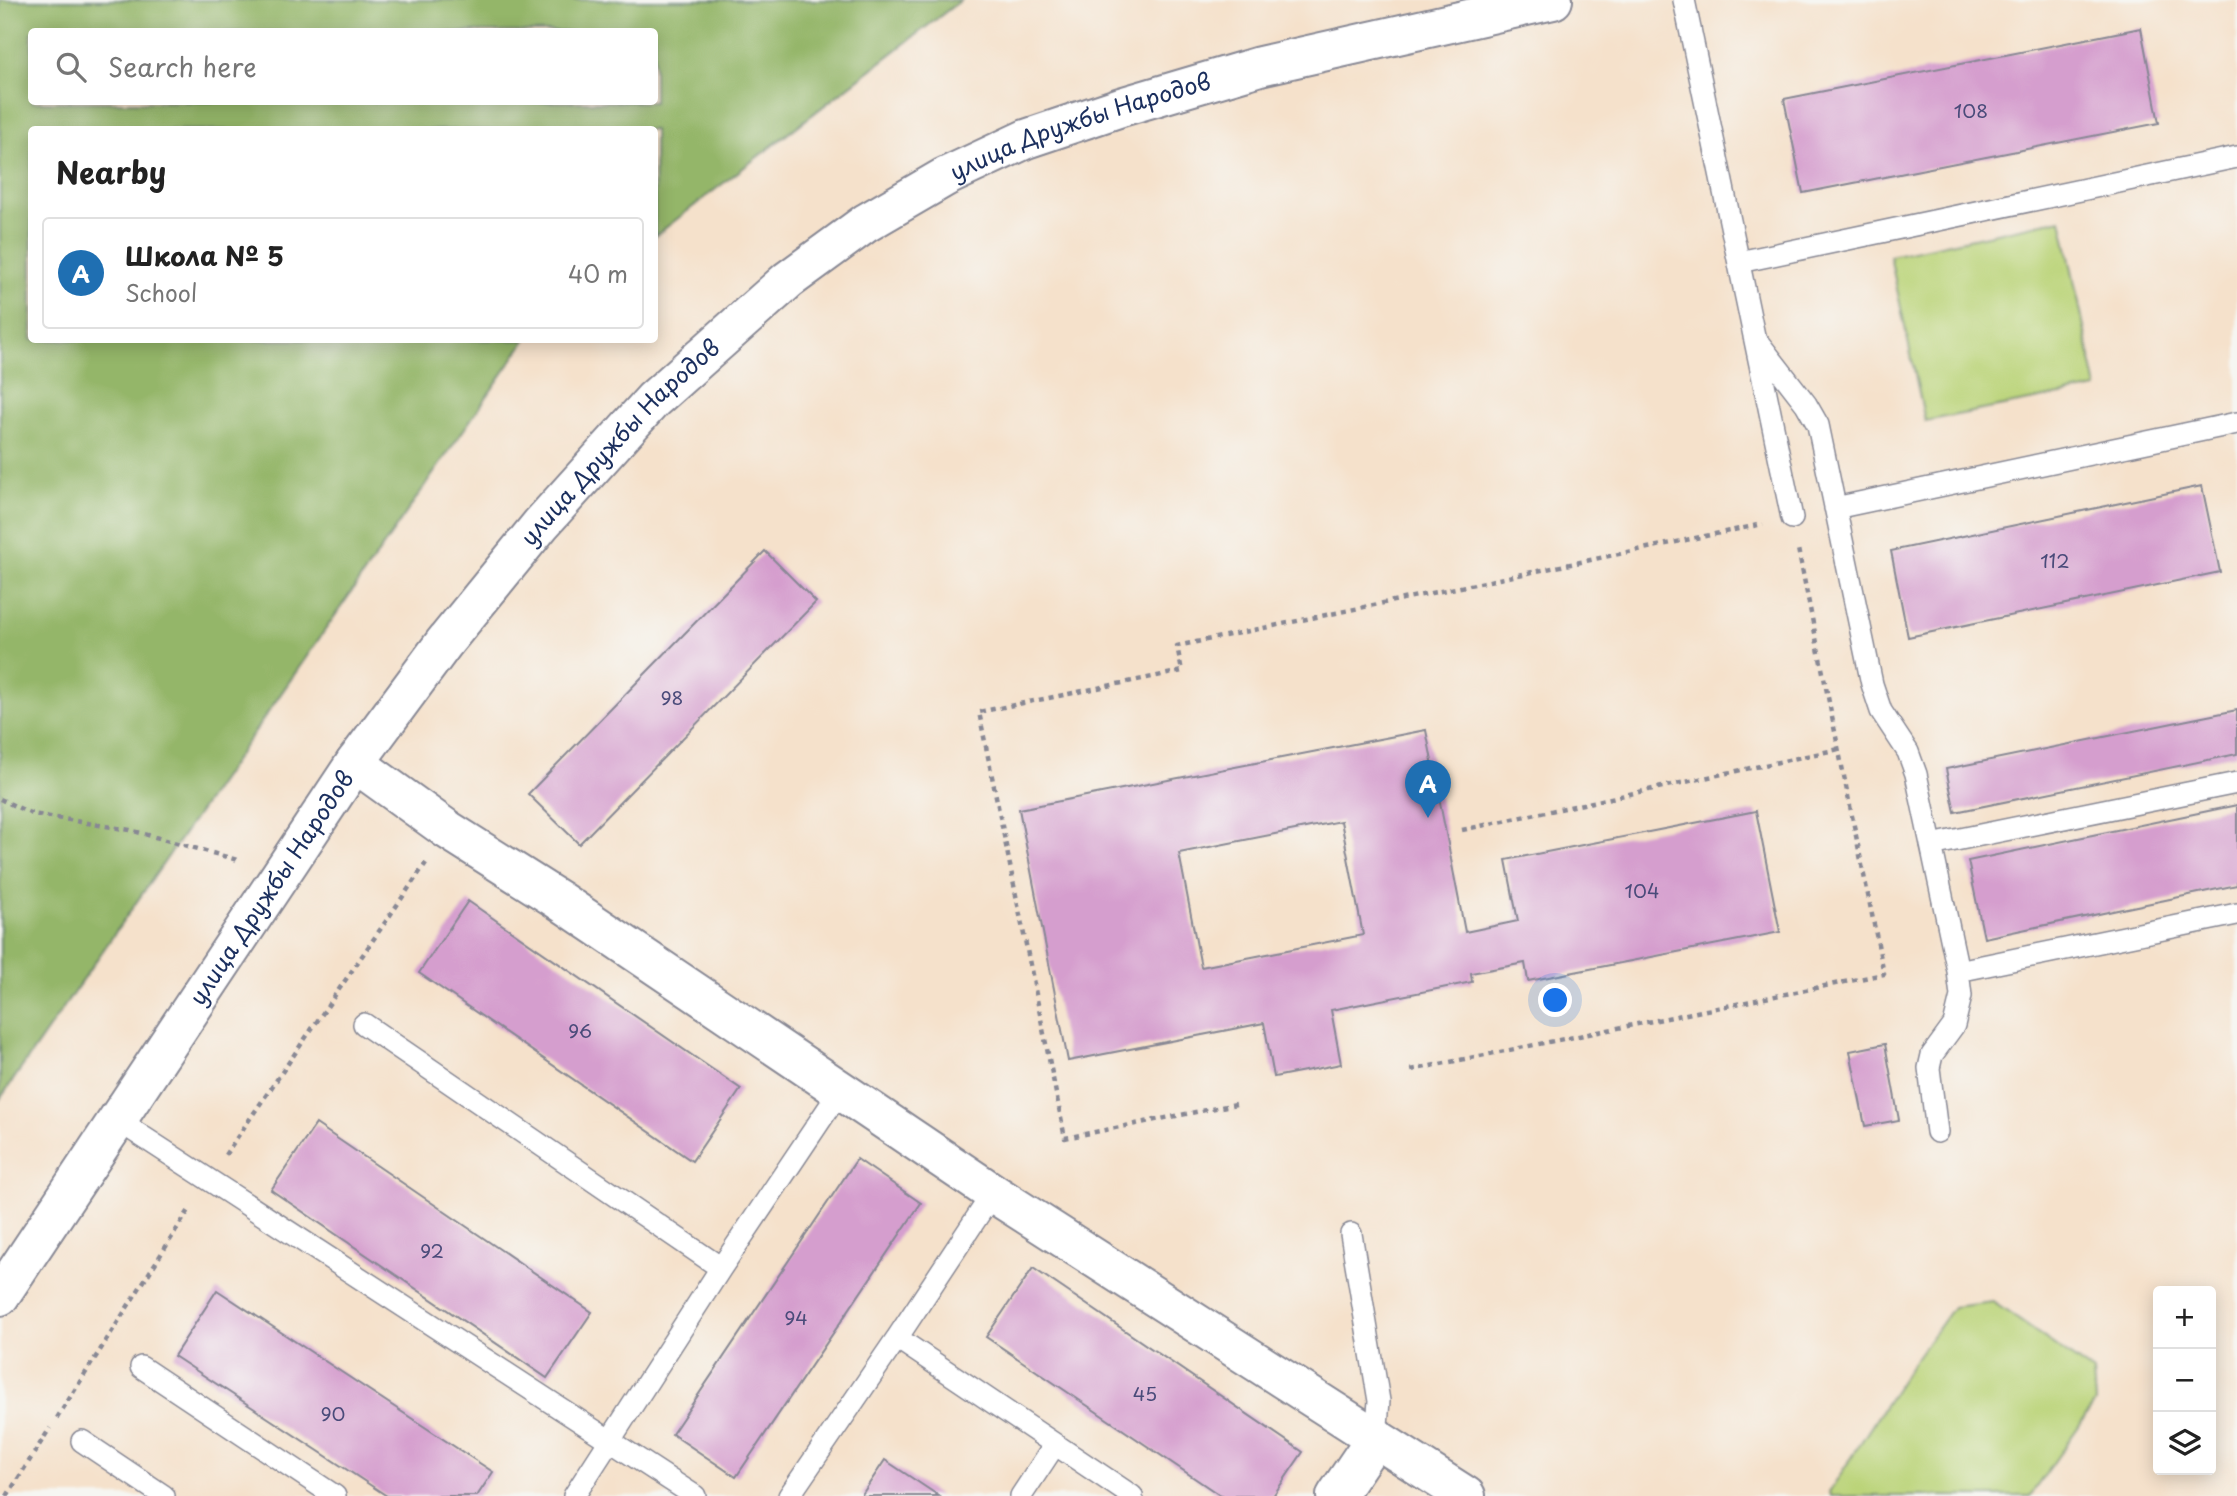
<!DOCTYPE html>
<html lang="en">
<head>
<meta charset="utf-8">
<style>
	body { margin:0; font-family:"Playpen Sans",sans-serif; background:#f2f2f2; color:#222 }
	.controls { position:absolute; right:21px; bottom:21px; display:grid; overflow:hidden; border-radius:7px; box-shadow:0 4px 18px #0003 }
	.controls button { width:63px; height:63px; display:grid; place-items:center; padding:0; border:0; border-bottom:2px solid #e0e0e0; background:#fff; color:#222; font:35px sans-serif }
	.you { position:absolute; left:1556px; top:1001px; width:24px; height:24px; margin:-18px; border:5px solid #fff; border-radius:50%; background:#1a73e8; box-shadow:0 0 0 10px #1a73e833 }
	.badge { display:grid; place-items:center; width:46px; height:46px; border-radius:50%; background:#1f6fb2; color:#fff; font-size:23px; font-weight:700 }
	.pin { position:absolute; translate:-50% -58px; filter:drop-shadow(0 2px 4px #0008) }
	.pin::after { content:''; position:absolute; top:37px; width:24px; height:21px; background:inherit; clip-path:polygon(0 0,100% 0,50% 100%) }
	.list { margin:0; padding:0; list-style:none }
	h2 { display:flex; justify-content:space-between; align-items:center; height:91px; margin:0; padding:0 28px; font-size:30px }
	h2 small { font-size:23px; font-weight:400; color:#767676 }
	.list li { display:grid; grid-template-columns:46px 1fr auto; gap:21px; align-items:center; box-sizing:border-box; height:112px; margin:0 14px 14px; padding:0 14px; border:2px solid #e0e0e0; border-radius:7px }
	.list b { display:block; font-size:26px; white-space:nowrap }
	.list p { margin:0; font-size:23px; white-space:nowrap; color:#767676 }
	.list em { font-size:23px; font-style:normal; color:#767676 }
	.icon { flex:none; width:38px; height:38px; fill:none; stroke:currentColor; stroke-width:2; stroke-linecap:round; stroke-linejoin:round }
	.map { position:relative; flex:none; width:2237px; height:1496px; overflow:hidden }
	.search { position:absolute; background:#fff; box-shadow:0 4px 18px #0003; left:28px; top:28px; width:630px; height:77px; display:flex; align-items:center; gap:18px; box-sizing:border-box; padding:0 24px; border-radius:7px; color:#767676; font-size:26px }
	.panel { position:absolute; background:#fff; box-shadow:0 4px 18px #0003; left:28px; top:126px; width:630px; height:217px; border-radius:7px }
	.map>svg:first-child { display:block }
	.green { fill:#bbd479; stroke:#6b826c; stroke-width:2 }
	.forest { fill:#94b669; stroke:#587264; stroke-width:2; fill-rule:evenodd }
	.building { fill:#d59ece; fill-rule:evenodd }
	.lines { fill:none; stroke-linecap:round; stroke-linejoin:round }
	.lane-casing { stroke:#888894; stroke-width:24 }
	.street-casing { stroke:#888894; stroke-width:42 }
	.secondary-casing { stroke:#888894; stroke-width:42 }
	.path { stroke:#888894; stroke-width:4.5; stroke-dasharray:5 5; stroke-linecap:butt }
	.lane { stroke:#fff; stroke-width:21 }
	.street { stroke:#fff; stroke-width:38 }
	.secondary { stroke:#fff; stroke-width:38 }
	.labels { text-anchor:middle; stroke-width:7; stroke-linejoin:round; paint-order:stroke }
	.number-label { font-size:19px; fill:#4a4b7a }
	.street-label { font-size:23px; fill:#1b2f5e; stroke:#f6f6f2 }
</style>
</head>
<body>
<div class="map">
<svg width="2237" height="1496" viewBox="0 0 2237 1496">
	<rect width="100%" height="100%" fill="#f6f6f2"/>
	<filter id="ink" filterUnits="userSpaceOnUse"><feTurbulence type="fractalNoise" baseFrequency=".0143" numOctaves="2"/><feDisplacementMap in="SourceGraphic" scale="14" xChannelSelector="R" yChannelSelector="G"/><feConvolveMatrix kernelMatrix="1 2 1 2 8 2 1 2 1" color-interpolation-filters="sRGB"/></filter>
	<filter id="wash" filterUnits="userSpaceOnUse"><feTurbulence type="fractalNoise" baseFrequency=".00686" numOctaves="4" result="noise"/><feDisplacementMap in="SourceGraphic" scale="28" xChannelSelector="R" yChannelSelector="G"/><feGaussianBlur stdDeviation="1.57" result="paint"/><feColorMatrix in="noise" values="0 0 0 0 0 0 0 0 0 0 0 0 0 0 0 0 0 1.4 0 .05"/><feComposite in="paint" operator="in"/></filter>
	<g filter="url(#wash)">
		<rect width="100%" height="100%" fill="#f5e1cb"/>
		<!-- green -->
		<path class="green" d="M2061,219L2097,388L1925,421L1890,256Z
			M1993,1302L2093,1372L2095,1403L2030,1496H1830L1829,1492L1909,1368L1953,1307Z"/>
		<!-- forest -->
		<path class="forest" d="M0,0H961L655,236L654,130H32V340H526L0,1099ZM32,32H654V102H32Z"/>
		<g id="blocks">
			<!-- building -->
			<path class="building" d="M2141,28L2159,123L1803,193L1784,99Z
				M2202,486L2220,572L1908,637L1891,551Z
				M765,551L816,602L579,844L528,794Z
				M2237,710V754L1955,812L1946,769Z
				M1426,730L1465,932L1518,921L1506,860L1756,811L1780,932L1528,981L1525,963L1471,973L1472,982L1331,1010L1341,1064L1274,1077L1264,1023L1068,1061L1019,809ZM1341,821L1363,935L1201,967L1179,853Z
				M2237,805V885L1984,938L1968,861Z
				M468,901L741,1089L692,1161L419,973Z
				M1885,1044L1899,1120L1865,1126L1850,1051Z
				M316,1124L592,1312L547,1378L271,1190Z
				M857,1159L921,1203L736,1477L672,1434Z
				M1033,1268L1303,1452L1273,1496H1221L986,1337Z
				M217,1290L493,1472L477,1496H387L174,1356Z
				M885,1460L939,1496H861Z"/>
		</g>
	</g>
	<g filter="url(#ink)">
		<use href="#blocks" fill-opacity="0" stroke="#888894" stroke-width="2"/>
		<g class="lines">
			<defs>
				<path id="lane" d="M1684,0L1792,518
					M1739,262L2237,157
					M1754,337L1806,404L1818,425L1872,684L1881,711L1908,752L1916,774L1958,971L1961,996L1954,1025L1932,1055L1929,1068L1937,1132
					M1835,508L2237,423
					M1931,845L2237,783
					M1958,971L2237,914
					M364,1024L721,1268
					M117,1120L695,1496
					M993,1193L897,1338L1132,1496
					M1351,1234L1379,1401L1376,1437
					M141,1367L335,1496
					M82,1441L164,1496
					M574,1496L721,1268L840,1091
					M789,1496L897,1338
					M1021,1496L1054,1446"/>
				<path id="street" d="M355,763L448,830L557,899L993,1193L1466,1496
					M1336,1496L1376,1437"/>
				<g id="secondary">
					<path id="s1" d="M0,1296L355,763L444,643L541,524L653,400L788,280L866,223L945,177L1026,139L1121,107L1260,66L1553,0"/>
				</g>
			</defs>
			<!-- lane casing -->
			<use href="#lane" class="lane-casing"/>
			<!-- street casing -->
			<use href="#street" class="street-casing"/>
			<!-- secondary casing -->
			<use href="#secondary" class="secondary-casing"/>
			<!-- path -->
			<path class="path" d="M0,799L32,814L130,830L241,861
				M1462,830L1839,749
				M1411,1070L1884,974L1798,549
				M1236,1104L1065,1138L979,712L1182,671L1177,646L1763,524
				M225,1155L426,863
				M57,1418L191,1207
				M7,1496L50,1428"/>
			<!-- lane -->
			<use href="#lane" class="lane"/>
			<!-- street -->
			<use href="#street" class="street"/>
			<!-- secondary -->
			<use href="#secondary" class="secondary"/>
		</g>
	</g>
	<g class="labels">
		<!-- number labels -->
		<g class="number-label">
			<text x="1971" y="118">108</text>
			<text x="2055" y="568">112</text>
			<text x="672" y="705">98</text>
			<text x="1642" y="898">104</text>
			<text x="580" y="1038">96</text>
			<text x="432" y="1258">92</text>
			<text x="796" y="1325">94</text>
			<text x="1145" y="1401">45</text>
			<text x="333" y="1421">90</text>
		</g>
		<!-- street labels -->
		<g class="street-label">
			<text dy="8" stroke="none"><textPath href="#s1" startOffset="1624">улица Дружбы Народов</textPath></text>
			<text dy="8" stroke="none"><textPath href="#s1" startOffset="1057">улица Дружбы Народов</textPath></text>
			<text dy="8" stroke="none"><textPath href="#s1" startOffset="490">улица Дружбы Народов</textPath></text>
		</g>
	</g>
</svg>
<div class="controls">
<button>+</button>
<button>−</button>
<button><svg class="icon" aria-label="layers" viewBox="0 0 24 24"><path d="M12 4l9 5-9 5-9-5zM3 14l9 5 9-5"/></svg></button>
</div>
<div class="you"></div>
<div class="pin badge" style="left:1428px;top:818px">A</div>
<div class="search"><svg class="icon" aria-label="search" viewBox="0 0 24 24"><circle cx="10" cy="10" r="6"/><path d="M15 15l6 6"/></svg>Search here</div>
<section class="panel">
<h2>Nearby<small></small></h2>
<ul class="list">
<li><span class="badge">A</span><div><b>Школа № 5</b><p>School</p></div><em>40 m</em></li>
</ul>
</section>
</div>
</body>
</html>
